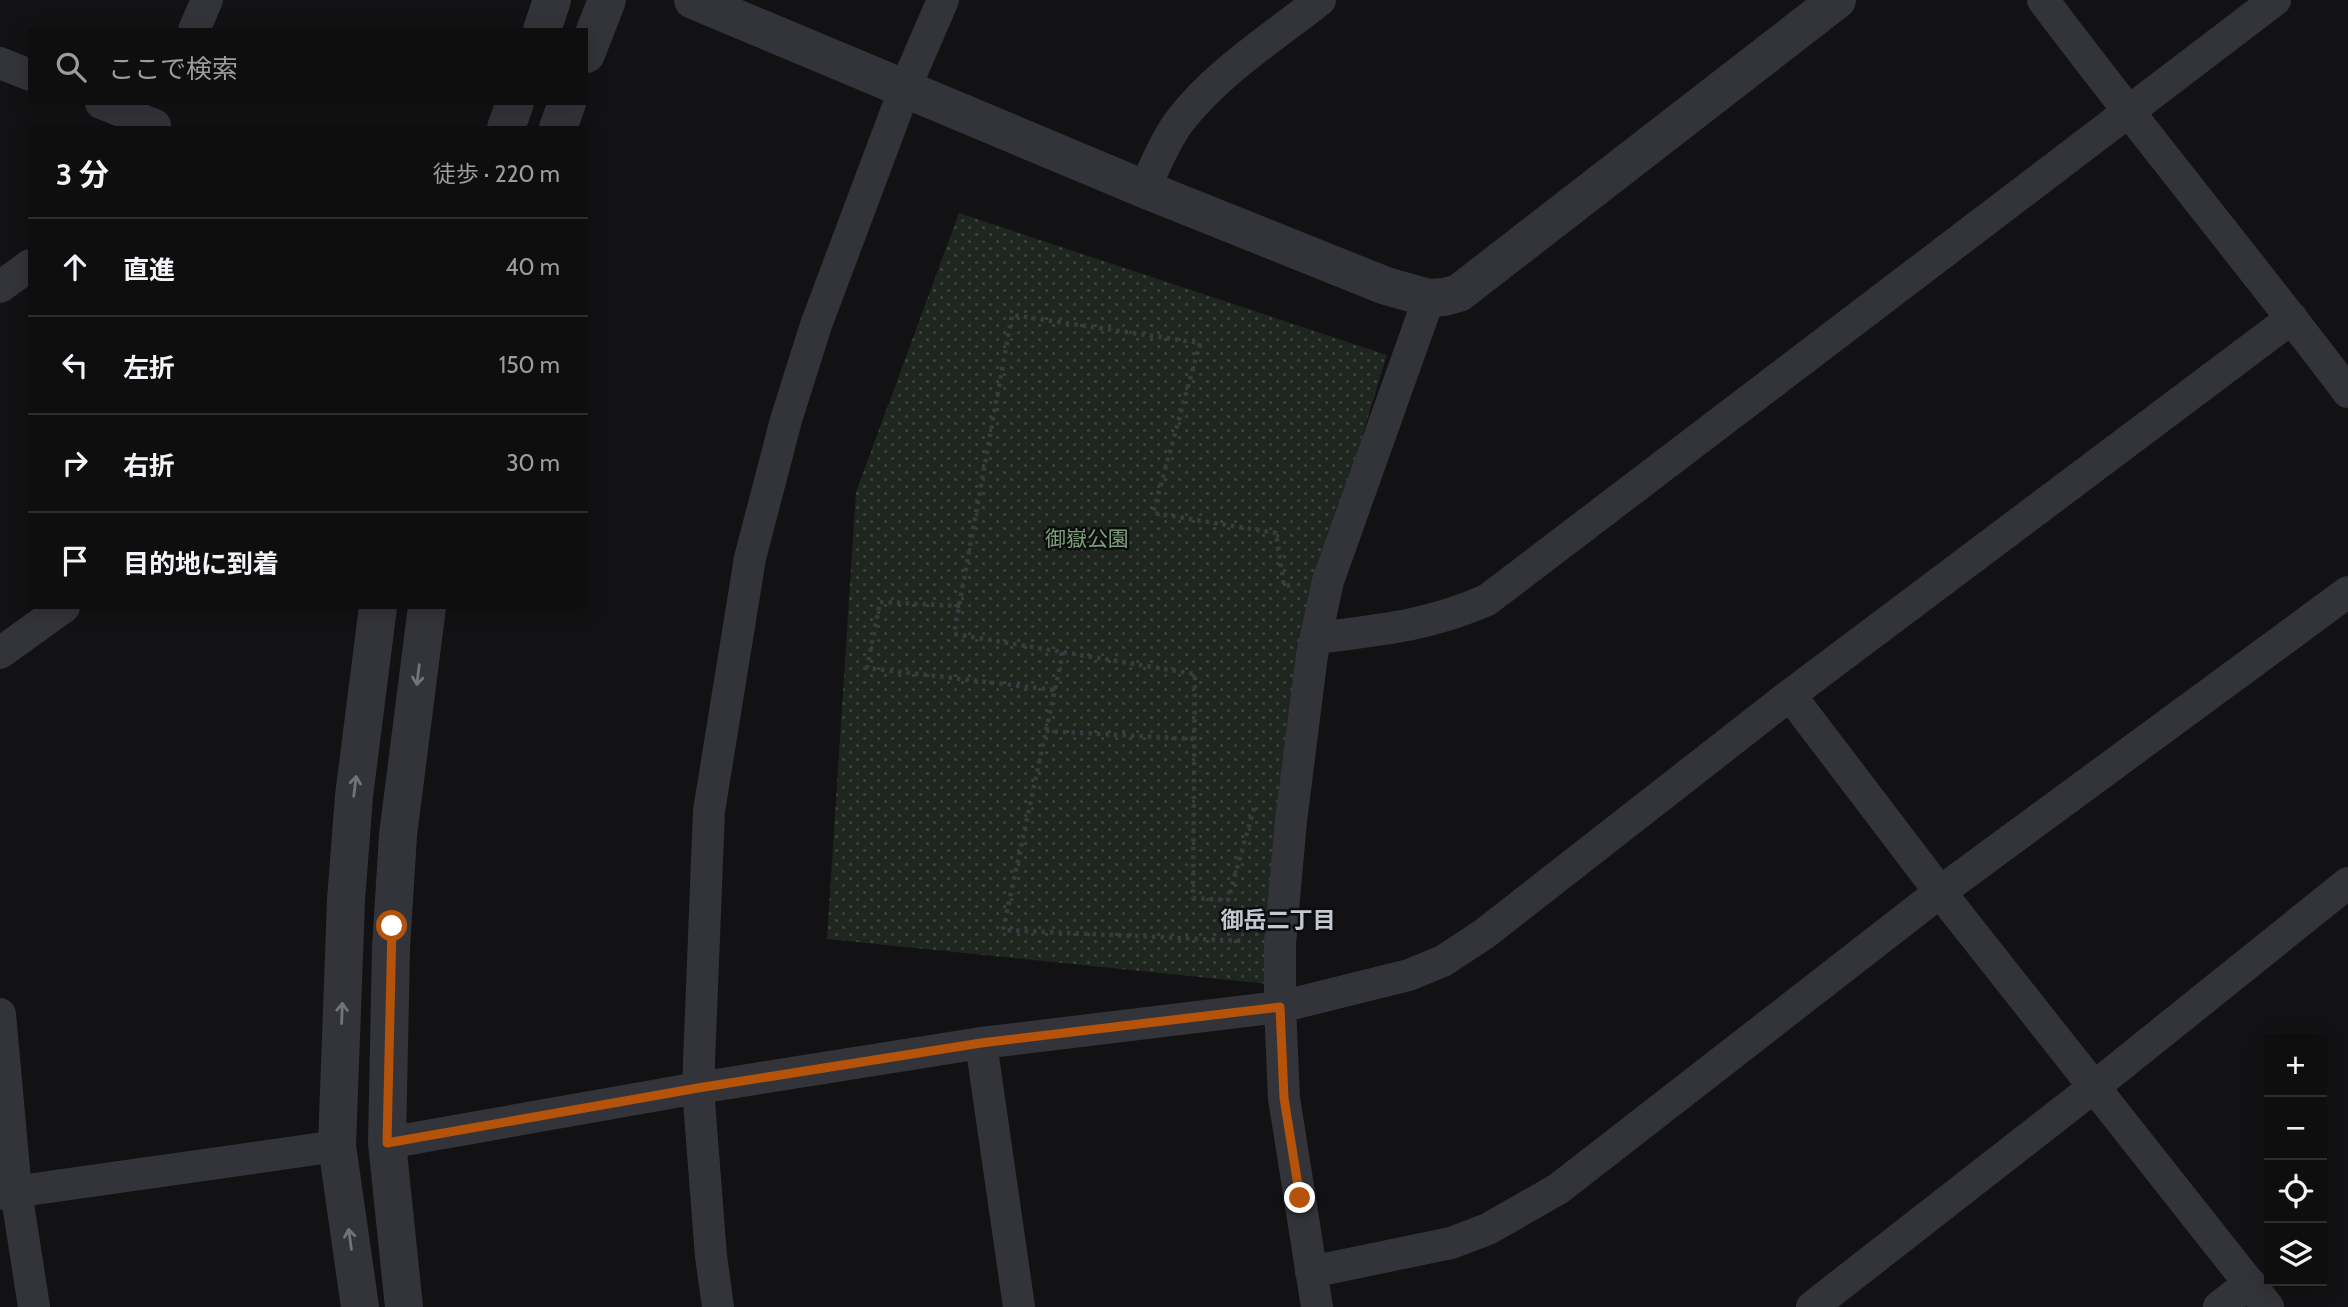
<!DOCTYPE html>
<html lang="ja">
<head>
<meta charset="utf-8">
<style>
	body { margin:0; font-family:Cabin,"Noto Sans JP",sans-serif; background:#1c1c1d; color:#f1f3f6 }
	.controls { position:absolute; right:21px; bottom:21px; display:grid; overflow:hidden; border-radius:0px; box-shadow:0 4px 18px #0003 }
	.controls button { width:63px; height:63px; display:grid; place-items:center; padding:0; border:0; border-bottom:2px solid #2e2e2f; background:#0e0e0f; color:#f1f3f6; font:35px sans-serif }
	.stop { position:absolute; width:21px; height:21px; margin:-16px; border:5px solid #b45309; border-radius:50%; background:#fff }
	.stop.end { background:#b45309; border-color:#fff; box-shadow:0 2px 7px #0008 }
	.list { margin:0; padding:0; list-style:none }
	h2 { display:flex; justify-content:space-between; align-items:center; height:91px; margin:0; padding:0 28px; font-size:30px }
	h2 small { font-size:23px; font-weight:400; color:#9b9c9e }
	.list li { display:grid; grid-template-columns:46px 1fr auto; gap:21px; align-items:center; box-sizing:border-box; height:98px; padding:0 28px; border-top:2px solid #2e2e2f }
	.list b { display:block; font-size:26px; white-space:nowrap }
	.list em { font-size:23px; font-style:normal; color:#9b9c9e }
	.icon { flex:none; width:38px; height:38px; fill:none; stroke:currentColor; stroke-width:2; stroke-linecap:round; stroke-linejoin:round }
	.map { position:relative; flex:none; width:2348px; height:1307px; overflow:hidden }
	.search { position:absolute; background:#0e0e0f; box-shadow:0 4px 18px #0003; left:28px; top:28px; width:560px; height:77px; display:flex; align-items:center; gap:18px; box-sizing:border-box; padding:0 24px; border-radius:0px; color:#9b9c9e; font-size:26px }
	.panel { position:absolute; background:#0e0e0f; box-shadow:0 4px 18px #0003; left:28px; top:126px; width:560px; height:483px; border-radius:0px }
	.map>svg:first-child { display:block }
	.park { fill:url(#park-dots) }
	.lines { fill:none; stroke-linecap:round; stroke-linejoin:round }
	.path { stroke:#393b40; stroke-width:4.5; stroke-dasharray:3.5 5; stroke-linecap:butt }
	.minor { stroke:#333439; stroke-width:32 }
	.tertiary { stroke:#333439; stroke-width:38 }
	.oneway { stroke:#71747d }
	.route { stroke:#b45309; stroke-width:9 }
	.labels { text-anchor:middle; stroke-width:5; stroke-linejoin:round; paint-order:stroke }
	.park-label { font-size:21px; fill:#79a17a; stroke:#0d0d0f }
	.neighbourhood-label { font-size:23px; font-weight:bold; fill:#c4c8d1; stroke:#0d0d0f }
</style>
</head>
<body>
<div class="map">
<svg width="2348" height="1307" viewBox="0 0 2348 1307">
	<defs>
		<pattern id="park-dots" width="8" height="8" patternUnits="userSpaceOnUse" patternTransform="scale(1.75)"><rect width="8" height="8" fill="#1e261f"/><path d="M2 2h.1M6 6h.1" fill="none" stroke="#3c433d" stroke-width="1.8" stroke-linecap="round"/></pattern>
	</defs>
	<rect width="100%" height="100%" fill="#121214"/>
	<!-- park -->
	<path class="park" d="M959,213L1387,355L1297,650L1268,984L827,939L856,492Z"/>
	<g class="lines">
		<!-- path -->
		<path class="path" d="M960,606L880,602L867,668L1055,690
			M1063,652L1003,930L1244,941
			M1046,731L1194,739
			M1254,808L1228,900L1193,898L1195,674L954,634L1012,315L1200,343L1153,513L1276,533L1284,586L1292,585"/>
		<!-- minor -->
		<path class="minor" d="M2043,0C2142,132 2248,260 2348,392
			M194,30L207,0
			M0,63L30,75
			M101,103L155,125
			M1144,189C1155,167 1164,142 1179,122C1216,73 1272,38 1320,0
			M0,287L30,265
			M1317,638C1379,630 1428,626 1487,600L2275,0
			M0,653L64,607
			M1790,695L1940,892L2268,1307
			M0,1014L16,1191L34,1307
			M981,1043L1019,1307
			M387,1143L698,1088L981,1043L1280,1007L1409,975L1443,961L1484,934L1790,695L2292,318
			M0,1194L337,1146
			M1311,1272L1451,1243L1488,1229L1558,1189L1940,892L2348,592
			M718,1307L711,1256L698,1088L709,811L750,558L786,420L816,325L905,88L943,0
			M1317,1307L1284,1098L1280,1007V943L1291,821L1312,655L1328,581L1429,298
			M1812,1307L2094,1087L2348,883
			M2219,1307L2250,1283"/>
		<!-- tertiary -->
		<path class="tertiary" d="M693,0L1144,189L1386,286L1429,298L1444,297L1459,293L1837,0
			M542,30L552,0
			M586,54L607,0
			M506,128L515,103
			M558,128L567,103
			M360,1307L337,1146L346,900L354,796L378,607
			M404,1307L387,1143L391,948L398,835L427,607"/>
	</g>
	<!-- one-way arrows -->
	<defs><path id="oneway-shaft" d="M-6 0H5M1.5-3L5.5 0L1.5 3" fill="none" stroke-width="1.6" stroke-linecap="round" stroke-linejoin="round" transform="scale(1.75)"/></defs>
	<g class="oneway">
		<use href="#oneway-shaft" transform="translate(418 675) rotate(97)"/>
		<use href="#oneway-shaft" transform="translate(355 786) rotate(-83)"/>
		<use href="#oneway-shaft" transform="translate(342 1013) rotate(-88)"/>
		<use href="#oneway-shaft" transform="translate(350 1239) rotate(-98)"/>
	</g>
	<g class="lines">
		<!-- route -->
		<path class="route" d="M392,926L387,1143L698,1088L981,1043L1280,1007L1284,1098L1300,1198"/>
	</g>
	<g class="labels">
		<!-- park labels -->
		<g class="park-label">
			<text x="1087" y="546">御嶽公園</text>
		</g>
		<!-- neighbourhood labels -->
		<g class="neighbourhood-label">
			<text x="1278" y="928">御岳二丁目</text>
		</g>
	</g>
</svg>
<div class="controls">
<button>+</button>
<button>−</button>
<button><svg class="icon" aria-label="locate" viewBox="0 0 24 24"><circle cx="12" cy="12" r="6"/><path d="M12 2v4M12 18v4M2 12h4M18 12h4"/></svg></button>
<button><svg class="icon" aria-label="layers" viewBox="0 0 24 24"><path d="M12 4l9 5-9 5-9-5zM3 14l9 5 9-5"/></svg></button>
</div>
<div class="stop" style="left:392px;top:926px"></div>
<div class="stop end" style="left:1300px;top:1198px"></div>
<div class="search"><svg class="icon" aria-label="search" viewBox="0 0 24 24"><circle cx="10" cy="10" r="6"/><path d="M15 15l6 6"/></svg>ここで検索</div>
<section class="panel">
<h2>3 分<small>徒歩 · 220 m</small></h2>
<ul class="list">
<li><svg class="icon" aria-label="ahead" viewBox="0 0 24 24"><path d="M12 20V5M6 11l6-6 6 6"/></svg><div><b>直進</b></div><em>40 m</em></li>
<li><svg class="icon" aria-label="left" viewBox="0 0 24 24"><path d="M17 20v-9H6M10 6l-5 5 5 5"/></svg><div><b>左折</b></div><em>150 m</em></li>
<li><svg class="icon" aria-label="right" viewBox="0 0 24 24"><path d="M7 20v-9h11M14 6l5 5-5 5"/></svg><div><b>右折</b></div><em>30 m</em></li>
<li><svg class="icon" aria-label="arrive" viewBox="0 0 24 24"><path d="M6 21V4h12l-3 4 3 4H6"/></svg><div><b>目的地に到着</b></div></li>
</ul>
</section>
</div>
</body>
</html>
